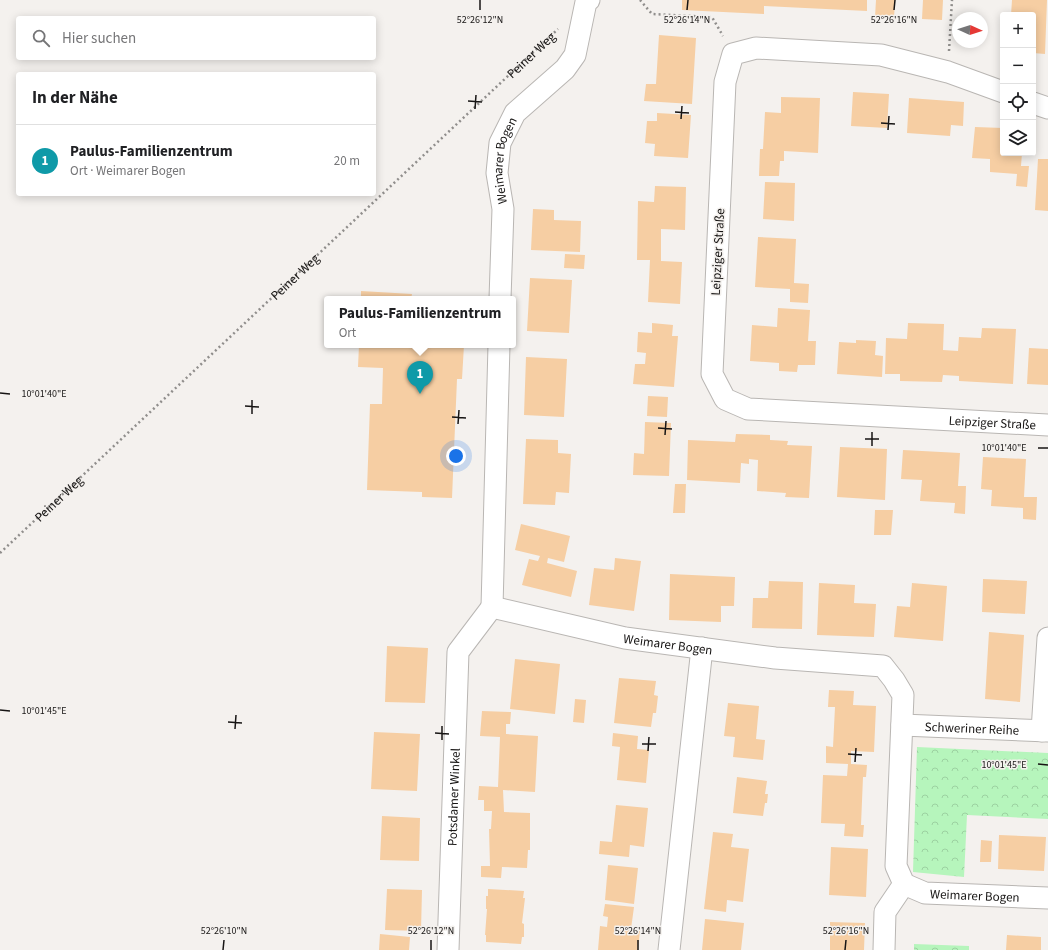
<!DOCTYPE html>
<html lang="de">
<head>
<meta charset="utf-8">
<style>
	body { margin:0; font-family:"Source Sans 3",sans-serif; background:#f6f6f6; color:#202124 }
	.controls { position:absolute; right:12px; top:12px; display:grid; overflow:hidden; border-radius:4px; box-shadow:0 2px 10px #0003 }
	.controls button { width:36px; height:36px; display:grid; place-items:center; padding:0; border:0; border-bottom:1px solid #e0e0e0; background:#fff; color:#202124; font:20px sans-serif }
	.compass { position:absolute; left:952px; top:12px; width:36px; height:36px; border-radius:50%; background:#fff; box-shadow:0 2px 10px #0003; rotate:93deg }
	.you { position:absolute; left:456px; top:456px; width:14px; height:14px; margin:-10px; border:3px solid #fff; border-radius:50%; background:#1a73e8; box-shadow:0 0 0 6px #1a73e833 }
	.badge { display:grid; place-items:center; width:26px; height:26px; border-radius:50%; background:#b45309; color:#fff; font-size:13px; font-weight:700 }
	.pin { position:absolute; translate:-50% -33px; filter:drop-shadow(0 1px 2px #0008) }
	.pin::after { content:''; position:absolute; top:21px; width:14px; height:12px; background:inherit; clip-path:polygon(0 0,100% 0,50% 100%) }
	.popup { position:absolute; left:324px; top:296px; width:192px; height:52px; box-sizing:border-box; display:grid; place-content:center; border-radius:4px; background:#fff; filter:drop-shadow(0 1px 3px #0005); font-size:13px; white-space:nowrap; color:#757577 }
	.popup b { font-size:15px; color:#202124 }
	.popup::after { content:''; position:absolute; left:50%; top:100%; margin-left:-8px; border:8px solid transparent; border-top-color:#fff }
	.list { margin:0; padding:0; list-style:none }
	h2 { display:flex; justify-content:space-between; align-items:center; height:52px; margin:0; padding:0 16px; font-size:17px }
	h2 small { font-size:13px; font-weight:400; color:#757577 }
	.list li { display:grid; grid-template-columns:26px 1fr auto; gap:12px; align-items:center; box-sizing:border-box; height:72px; padding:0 16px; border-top:1px solid #e0e0e0 }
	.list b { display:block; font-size:15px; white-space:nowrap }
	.list p { margin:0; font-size:13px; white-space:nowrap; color:#757577 }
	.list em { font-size:13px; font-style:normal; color:#757577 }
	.icon { flex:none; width:22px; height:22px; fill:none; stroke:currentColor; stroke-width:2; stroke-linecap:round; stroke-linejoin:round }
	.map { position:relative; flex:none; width:1048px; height:950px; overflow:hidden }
	.search { position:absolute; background:#fff; box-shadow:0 2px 10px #0003; left:16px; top:16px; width:360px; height:44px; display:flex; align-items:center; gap:10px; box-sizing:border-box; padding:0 14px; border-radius:4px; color:#757577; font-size:15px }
	.panel { position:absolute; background:#fff; box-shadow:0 2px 10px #0003; left:16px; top:72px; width:360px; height:124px; border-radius:4px }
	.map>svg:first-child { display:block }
	.forest { fill:url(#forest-crowns) }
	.building { fill:#f6cea3 }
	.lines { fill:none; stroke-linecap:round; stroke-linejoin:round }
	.street-casing { stroke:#b9b6b3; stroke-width:23 }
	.path { stroke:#908e8c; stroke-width:2.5; stroke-dasharray:2 3; stroke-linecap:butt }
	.street { stroke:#fff; stroke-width:21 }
	.ticks { fill:none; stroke:#171514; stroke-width:1.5 }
	.labels { text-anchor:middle; stroke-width:3; stroke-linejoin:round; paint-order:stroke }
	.street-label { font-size:13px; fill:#171514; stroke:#f4f1ee }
	.ticks-label { font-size:10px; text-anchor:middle; fill:#171514; stroke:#f4f1ee; stroke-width:3; stroke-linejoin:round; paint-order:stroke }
</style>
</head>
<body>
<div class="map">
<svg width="1048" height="950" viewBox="0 0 1048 950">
	<defs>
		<pattern id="forest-crowns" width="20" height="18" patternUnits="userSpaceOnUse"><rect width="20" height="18" fill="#b6f5bc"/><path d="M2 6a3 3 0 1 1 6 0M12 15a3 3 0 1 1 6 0" fill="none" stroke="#9cd1a1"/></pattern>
	</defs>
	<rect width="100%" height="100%" fill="#f4f1ee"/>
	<!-- forest -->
	<path class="forest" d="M917,747L1048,753V819L967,815L964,877L913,872Z
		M914,944L969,946V950H914Z"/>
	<!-- building -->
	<path class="building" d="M682,0H867V11L764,6V14L682,10Z
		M876,0H895L894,18L875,17Z
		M923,0H943L942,20L922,19Z
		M1012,0H1047L1045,54L1033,53V15H1011Z
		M659,35L696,38L692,104L644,101L646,84H656Z
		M853,92L889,94L887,128L851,126Z
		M781,97L820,98L818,153L784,151V161H780L779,176H759L760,149H763L765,112L781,113Z
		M909,98L964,102L963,126L951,125L950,136L907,133Z
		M657,113L691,115L688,158L654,156L655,144L645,143L647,121H657Z
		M975,127L1003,128V153H1022L1021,166H1029L1027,187L1016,186L1017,174L990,172V159L972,158Z
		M1038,159H1048V211L1035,210Z
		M765,182L795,183L794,221L763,219Z
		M655,186L686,187L685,230L661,229V261L682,262L680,304L648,302L650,260H637L638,201L654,202Z
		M533,209L554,210V220L581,221L580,252L531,250Z
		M758,237L796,239L794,283L809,284L808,303L790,302V289L755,287Z
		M565,254L585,255L584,269L564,268Z
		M530,278L572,280L569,333L527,331Z
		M361,291L412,294L411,299H361Z
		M778,308L810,310L808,341H816L815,365H798L797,372L779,371V363L750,361L752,325L777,327Z
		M652,323L673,325L672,336H678L674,387L633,384L635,364H645L646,353L637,352L638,332L652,333Z
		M908,323L944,324L943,350L958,351L959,337L981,338L982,328L1016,329L1013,384L959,381V376L943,375L942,382L900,381V374H885L886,338L907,339Z
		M856,340L876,341L875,355L883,356L882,377L837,374L839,342L856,343Z
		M359,345H464L462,379H457L452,498L422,497V492L367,490L370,404H382L383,368L358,367Z
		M1029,348L1048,349V385L1027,384Z
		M526,357L567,359L564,417L524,415Z
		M648,396L668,397L667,417L647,416Z
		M645,422L671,423L669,476L633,475L634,453L644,454Z
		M736,434L770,435V440L788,441L787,445L812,446L809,498L785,497L786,493L757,491L758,460L749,459V464L741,463L740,483L687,480L688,440L735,442Z
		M526,439L558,440V453L571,454L569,493L556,492L555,505L523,504Z
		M840,447L887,449L885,500L837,497Z
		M903,450L960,453L958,486H966L965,514L954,513L955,503L920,501L922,480L901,479Z
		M983,457L1026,459L1024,497H1037L1036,520L1023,519V508L991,506L992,490L981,489Z
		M675,484H686L685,513H673Z
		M875,510H893L891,535H874Z
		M521,524L570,536L564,562L548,558L547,563L577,571L571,597L522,585L529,559L538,561L540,556L515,550Z
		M615,558L641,561L634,611L589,605L594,568L614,570Z
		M670,574L735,577L734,606H721V622L669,620Z
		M983,579L1027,581L1025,614L982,612Z
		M769,581L803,582L802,629L752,628L753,598H768Z
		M819,583L855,585L854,603L876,604L874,637L817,635Z
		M912,583L947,586L943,641L894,637L897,606L910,607Z
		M989,632L1024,635L1020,702L985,699Z
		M387,646L428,648L425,703L385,702Z
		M515,659L560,664L555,714L510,709Z
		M619,678L656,681L654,695L658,696L656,713H653L651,727L614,723Z
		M829,690L854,691L853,705L876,706L874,752L851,751V764L867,765L866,777H863L861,825H864L863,837L844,836L845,824L821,823L823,775L847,776L848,764L826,763V746L833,747L835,707H828Z
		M575,699L586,700L584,723L573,722Z
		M728,703L759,706L756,739L765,740L763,760L733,757L735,737L724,736Z
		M482,711L511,712L510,724H506V734L538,736L535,792L503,790L504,812L530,813V850H528L527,868L502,867L501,878L481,877V866H490L489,829H491L492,811H484V800H478L479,786L498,787L500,737L480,736Z
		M374,732L420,734L417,791L371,789Z
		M613,733L638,736L637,749L649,750L646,783L617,780L620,747L612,746Z
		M737,777L767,781L765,794H768L767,803H765L763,816L733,813Z
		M616,805L648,808L644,847L630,845L629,857L599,854L600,841L612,842Z
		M382,816L420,818L419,861L380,860Z
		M713,832L733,834L731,847L749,849L743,902L727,900L726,912L704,909Z
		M999,835L1046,837L1044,871L998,869Z
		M981,840L992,841L991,862H980Z
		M831,847L868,849L866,897L829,895Z
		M608,865L638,868L634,904L605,900Z
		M387,889L422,890L421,931L385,930Z
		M488,889L524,891L523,898H525L522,923L524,924V937H522L521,944L486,942V935H485L487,909H486V896H488Z
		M605,904L634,907L631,929L640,930L638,950H598L600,926L607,927L608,917L603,916Z
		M705,919L744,923L741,950H702Z
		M830,922L865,923L864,950H830Z
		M380,934L410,937L409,950H379Z
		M1007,935L1041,937V950H1006Z"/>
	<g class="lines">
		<defs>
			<g id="street">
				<path id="s2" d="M1003,92L948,72L881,55L756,48L733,54L725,82L712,374L725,399L748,409L1048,425"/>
				<path d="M1033,103L1048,108"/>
				<path id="s3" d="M500,299L503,209L497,173L500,143L515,113L565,69L575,55L586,2L589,0"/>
				<path id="s4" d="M492,607L625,638L775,658L883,666L894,680L903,695L896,866L904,884L925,893L1048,898"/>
				<path d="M492,607L499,345"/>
				<path id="s5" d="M902,725L1048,731"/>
				<path d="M1042,731L1048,638"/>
				<path id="s6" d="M448,950L458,652L492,607"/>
				<path d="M669,950L702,648"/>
				<path d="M884,950L885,912L904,884"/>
			</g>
		</defs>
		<!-- street casing -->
		<use href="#street" class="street-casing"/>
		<!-- path -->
		<g class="path">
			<path d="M640,0L652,14L712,17L723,36"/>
			<path d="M949,51L952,0"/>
			<path id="s1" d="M0,553L558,29"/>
		</g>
		<!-- street -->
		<use href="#street" class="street"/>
	</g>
	<!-- ticks -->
	<path class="ticks" d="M480,10V0M687,10L688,0M894,10L895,0M468,101L482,102M475,109L476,95M675,112L689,113M681,119L682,106M881,123L895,124M888,130L889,116M0,393L10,394M245,406L259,407M252,414V400M452,417L466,418M458,424L459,410M658,428L672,429M665,435L666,421M865,439H879M872,446V432M1038,448H1048M0,710L10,711M228,722L242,723M235,729L236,715M435,733L449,734M442,740V726M642,744H656M648,751L649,737M848,754L862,755M855,762L856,748M1038,764L1048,765M223,950L224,940M431,950V940M638,950V940M845,950L846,940"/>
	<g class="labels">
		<!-- street labels -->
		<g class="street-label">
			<text dy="5" stroke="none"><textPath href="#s1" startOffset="728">Peiner Weg</textPath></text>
			<text dy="5" stroke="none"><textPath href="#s3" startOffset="140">Weimarer Bogen</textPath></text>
			<text transform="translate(717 252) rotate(-87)" y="5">Leipziger Straße</text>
			<text dy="5" stroke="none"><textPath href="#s1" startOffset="404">Peiner Weg</textPath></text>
			<text dy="5" stroke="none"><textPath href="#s2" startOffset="896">Leipziger Straße</textPath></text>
			<text dy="5" stroke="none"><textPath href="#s1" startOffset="80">Peiner Weg</textPath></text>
			<text dy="5" stroke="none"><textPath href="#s4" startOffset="180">Weimarer Bogen</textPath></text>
			<text dy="5" stroke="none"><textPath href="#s5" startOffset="70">Schweriner Reihe</textPath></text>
			<text dy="5" stroke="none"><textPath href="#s6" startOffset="153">Potsdamer Winkel</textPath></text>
			<text dy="5" stroke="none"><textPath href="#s4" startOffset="695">Weimarer Bogen</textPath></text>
		</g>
	</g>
	<g class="ticks-label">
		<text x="480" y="23">52°26'12"N</text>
		<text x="687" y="23">52°26'14"N</text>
		<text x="894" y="23">52°26'16"N</text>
		<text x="44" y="397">10°01'40"E</text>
		<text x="1004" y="451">10°01'40"E</text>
		<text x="44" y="714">10°01'45"E</text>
		<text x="1004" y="768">10°01'45"E</text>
		<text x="224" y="934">52°26'10"N</text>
		<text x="431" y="934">52°26'12"N</text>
		<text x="638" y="934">52°26'14"N</text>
		<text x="846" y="934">52°26'16"N</text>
	</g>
</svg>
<div class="controls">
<button>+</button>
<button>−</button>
<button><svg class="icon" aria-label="locate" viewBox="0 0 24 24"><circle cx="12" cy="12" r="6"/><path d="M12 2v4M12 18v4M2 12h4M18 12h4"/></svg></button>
<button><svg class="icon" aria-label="layers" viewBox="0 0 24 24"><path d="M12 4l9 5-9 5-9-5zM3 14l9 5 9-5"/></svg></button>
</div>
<svg class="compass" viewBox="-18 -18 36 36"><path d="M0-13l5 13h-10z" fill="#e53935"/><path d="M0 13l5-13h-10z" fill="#757577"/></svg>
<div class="you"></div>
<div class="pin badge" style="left:420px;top:394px;background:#0f9aa8">1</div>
<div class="popup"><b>Paulus-Familienzentrum</b>Ort</div>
<div class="search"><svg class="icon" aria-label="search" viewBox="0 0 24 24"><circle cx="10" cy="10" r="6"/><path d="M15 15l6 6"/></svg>Hier suchen</div>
<section class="panel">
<h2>In der Nähe<small></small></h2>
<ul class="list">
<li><span class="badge" style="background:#0f9aa8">1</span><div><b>Paulus-Familienzentrum</b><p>Ort · Weimarer Bogen</p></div><em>20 m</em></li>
</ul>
</section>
</div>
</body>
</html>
